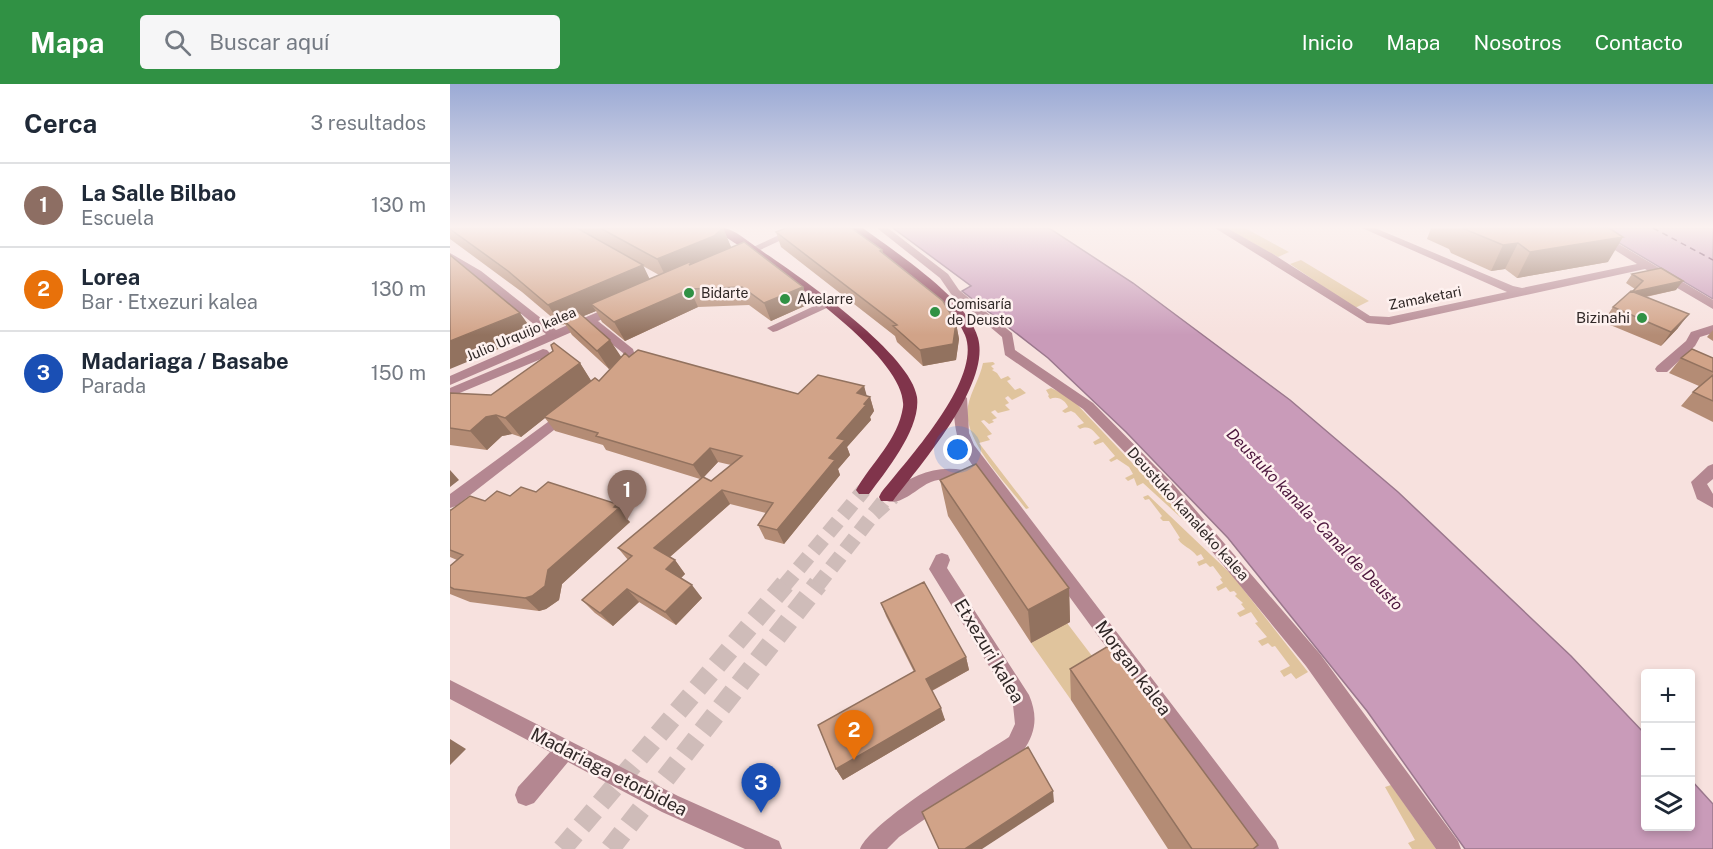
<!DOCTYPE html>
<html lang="es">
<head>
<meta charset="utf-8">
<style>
	body { margin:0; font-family:"Public Sans",sans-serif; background:#f6f6f7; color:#1f2937 }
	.controls { position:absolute; right:18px; bottom:18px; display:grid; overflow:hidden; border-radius:6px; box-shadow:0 3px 9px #0003 }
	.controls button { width:54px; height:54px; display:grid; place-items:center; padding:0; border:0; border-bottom:2px solid #e0e1e3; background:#fff; color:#1f2937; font:30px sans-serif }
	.you { position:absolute; left:508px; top:366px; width:21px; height:21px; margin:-15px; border:4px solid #fff; border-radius:50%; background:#1a73e8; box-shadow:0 0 0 9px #1a73e833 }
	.badge { display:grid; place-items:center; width:39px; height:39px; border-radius:50%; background:#309144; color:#fff; font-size:20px; font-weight:700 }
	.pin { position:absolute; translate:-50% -50px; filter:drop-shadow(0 2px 3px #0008) }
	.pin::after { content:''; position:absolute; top:32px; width:21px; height:18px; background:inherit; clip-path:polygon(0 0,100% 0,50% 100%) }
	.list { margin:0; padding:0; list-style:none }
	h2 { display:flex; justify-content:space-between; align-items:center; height:78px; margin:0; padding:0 24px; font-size:26px }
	h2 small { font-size:20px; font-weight:400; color:#747a83 }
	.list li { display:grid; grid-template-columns:39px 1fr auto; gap:18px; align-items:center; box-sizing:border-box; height:84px; padding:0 24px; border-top:2px solid #e0e1e3 }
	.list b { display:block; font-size:22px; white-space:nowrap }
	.list p { margin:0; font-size:20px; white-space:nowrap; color:#747a83 }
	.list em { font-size:20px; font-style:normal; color:#747a83 }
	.icon { flex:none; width:33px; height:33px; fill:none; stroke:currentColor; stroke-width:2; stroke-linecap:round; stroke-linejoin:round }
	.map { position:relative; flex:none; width:1263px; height:765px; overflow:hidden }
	header { display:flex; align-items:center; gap:36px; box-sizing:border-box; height:84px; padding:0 30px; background:#309144; color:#fff }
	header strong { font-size:28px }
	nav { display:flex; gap:33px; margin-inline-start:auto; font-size:21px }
	.search { width:420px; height:54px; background:#f6f6f7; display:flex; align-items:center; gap:15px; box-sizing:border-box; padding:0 21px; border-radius:6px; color:#747a83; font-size:22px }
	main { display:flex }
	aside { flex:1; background:#fff }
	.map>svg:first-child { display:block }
	.green { fill:#e0c49d }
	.water { fill:#c99bb9; stroke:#9b788d; stroke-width:1.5 }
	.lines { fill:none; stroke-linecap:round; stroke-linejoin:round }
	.ferry { stroke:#4c163d; stroke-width:1.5; stroke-dasharray:6 4.5; stroke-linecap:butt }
	.minor-tunnel { stroke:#cfbcb9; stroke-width:15; stroke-dasharray:15 8; stroke-linecap:butt }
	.major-tunnel-far1 { stroke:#cfbcb9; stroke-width:15; stroke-dasharray:15 8; stroke-linecap:butt }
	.major-tunnel { stroke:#cfbcb9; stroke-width:20; stroke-dasharray:20 10; stroke-linecap:butt }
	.minor { fill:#b48791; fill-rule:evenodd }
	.major { fill:#80344b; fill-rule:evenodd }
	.wall { fill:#b48c75; fill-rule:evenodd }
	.shaded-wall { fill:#92725f }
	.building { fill:#d1a388; stroke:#92725f; stroke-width:1.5 }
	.poi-dot { fill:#309144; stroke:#fef1ef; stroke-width:2 }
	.labels { text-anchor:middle; stroke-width:5; stroke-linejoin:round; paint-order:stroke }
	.far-poi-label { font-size:14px; fill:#302827; stroke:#fef1ef; text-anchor:start }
	.far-street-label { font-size:14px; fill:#302827; stroke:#fef1ef }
	.poi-label { font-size:15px; fill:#302827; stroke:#fef1ef; text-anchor:end }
	.street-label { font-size:15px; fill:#302827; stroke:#fef1ef }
	.water-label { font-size:16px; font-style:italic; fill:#4c163d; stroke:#fef1ef }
	.near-street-label { font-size:18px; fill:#302827; stroke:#fef1ef }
</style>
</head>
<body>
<header>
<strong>Mapa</strong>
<div class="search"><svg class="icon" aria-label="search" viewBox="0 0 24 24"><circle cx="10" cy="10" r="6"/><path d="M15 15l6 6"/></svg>Buscar aquí</div>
<nav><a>Inicio</a><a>Mapa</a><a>Nosotros</a><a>Contacto</a></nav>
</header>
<main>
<aside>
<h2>Cerca<small>3 resultados</small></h2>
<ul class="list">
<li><span class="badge" style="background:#8d6e63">1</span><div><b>La Salle Bilbao</b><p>Escuela</p></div><em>130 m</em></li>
<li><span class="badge" style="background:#e8710a">2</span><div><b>Lorea</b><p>Bar · Etxezuri kalea</p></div><em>130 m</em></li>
<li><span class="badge" style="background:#1a4fb4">3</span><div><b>Madariaga / Basabe</b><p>Parada</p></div><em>150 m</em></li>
</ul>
</aside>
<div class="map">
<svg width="1263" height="765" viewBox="0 0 1263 765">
	<rect width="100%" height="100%" fill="#f7e1de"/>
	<!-- green -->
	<path class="green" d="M776,144H795L839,168L828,173Z
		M851,176L919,217L905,224L840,180Z
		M543,278L545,280L541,282L544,285L542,286L547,289L551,295L558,292L561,295L557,297L565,306L570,304L576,309L562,316L558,312L555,314L559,319L555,321L560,326L548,329L545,326L541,328L547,334L542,336L544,338L539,340L534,336L531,337L542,350L537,352L540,356L529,359L579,424L576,425C557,400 511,355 518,322C521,307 530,294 533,279Z
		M601,304L620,313L751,452L693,399L687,402L684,394L678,397L675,394L683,390L679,383L667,375L661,378L659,376L665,372L653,358L645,361L643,358L650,354C644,348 640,340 630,345L627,342L634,339L625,329L621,327L615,329L612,327L618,323C616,317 608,311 600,315L598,312L599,311L596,306Z
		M698,411L782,491L858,588L846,595L841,589L834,593L830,587L840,582L825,562L822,563L818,559L812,562L808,557L817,553L805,539L808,538L801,528L790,533L787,529L795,525L791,520L793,519L785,512L787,510L784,507L780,508L776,503L768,507L766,503L773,499L770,495L772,494L763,482L760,483L756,479L749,482L747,478L754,475L751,470L747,472C740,463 733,463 728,455L730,454L719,437H713L710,434L712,432L699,415L695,416L693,413Z
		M617,539L655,589L621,616L581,559Z
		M941,701L986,765H962L958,759L965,756L935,703Z"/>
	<!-- water -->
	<path class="water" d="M443,144H599L683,199L840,316L948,408L1121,572L1195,650L1196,742H1240L1241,696L1263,720V765H1015L917,627L778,454L676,348L598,274L512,207L521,202Z
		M1144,144H1263V215Z"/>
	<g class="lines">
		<!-- ferry -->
		<path class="ferry" d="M1203,144L1263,176"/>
		<!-- minor-tunnel -->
		<path class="minor-tunnel" d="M424,430L443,413"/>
		<!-- major-tunnel-far1 -->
		<path class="major-tunnel-far1" d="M334,502L414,406
			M367,502L437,413"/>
		<!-- major-tunnel -->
		<path class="major-tunnel" d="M112,765L335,500
			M160,765L368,500"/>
		<!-- minor -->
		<path class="minor" d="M344,144H357L293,174L289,175L284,172Z
			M427,144H438L498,190L509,206L562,249L565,266L643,319L724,401L870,570L1008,757L1011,765H986L856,582L714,409L633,325L555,271L552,253L501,210L490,194Z
			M765,144H777L823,170L920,232L939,233L1057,208L912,144H925L1063,202L1072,204L1187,180L1130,144H1142L1263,216V225L1195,185L939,241L917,239Z
			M0,169L31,187L106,246L164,221H172V227L148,237L183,265L186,275L174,291H164L162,288L174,274L173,269L138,241L0,301V292L96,250L23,191L0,177Z
			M377,216L381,218V222L327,247L323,248L317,244Z
			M1263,241V249L1250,253L1245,262L1217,288H1207L1205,285L1207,282L1236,257L1241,248Z
			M93,265L97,266L112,282L114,285L112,288H102L91,275L0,313V304Z
			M510,309L517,314L519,349L524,361L826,757L829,765H804L531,392L529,398C516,402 500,391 481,398C468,403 452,422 437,417L435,413L437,409C469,388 491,378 529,390C506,359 505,352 503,314Z
			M117,324L124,329L122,332L6,422L0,424V410Z
			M1263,380V395L1257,400L1263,410V424L1247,415L1241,398L1258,382Z
			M492,469L498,471L500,476L497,484L579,611C588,632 586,649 573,667L449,753L437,765H410C422,736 527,674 559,653L565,640L563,621L479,485L486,471Z
			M0,596L228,712L329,757L332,765H295L212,728L118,678L84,719L76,722L68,719L65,711L68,703L100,668L0,615Z"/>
		<!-- major -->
		<path class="major" d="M265,144C269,144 274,143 278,145C289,149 299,158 309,165C346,190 461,269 467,313C471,344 437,386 419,410H409L406,406C422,378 448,356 453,323C458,278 345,199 310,175C296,165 277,156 265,144Z
			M402,144H413C445,168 518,215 528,254C541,301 470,381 443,417H431L429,413L431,409C457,376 533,295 515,251C506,230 487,214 470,199C449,180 421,165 402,144Z"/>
	</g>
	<!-- wall -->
	<path class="wall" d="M0,144H273L281,163L353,203L359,220L321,237L299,221L248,223L175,257L152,238L146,227L133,232L171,274L179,273L348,310L414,302L416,312L420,313L424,327L420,333L421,336L397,363L400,371L388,385L390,391L334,460L315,455L308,441L316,429L280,420L220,473L225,476L235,490L231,494L252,514L226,541L189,518L163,542L145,529L132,516L178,476L168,464L250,395L156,366L153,361L105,347L95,334L71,353L62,350L52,352L37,366L0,361V309L41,311L130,279L141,297H149L165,281L159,285L122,251L115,240L111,241L72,208L0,155ZM193,182L209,191L199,195ZM268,378L281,381L261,397L254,393Z
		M981,144H1159L1158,178L1067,194L1055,185L1041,187L1001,169L999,165L977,155Z
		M326,148L432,166L433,169L506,239L509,255L506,276L473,282L447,258L445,252L331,163Z
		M1182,190L1226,206L1196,213L1228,244L1211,262L1153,238L1163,223L1185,205L1176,199Z
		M1263,246V257L1257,253Z
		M1231,274H1263V338L1231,322L1243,308L1249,302L1219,289Z
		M490,396L619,504L620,538L581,559L498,432Z
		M60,412L178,434L177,435L180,438L112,500L109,516L96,525L89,527L20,518L0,510V482L7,476L0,473V426L35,417Z
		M431,519L516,573L519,586L482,607L495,636L393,696L386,685L464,588L436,532Z
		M620,585L808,761L805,765H718L621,616Z"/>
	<!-- shaded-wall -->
	<path class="shaded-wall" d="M273,144L281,163L217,195L207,175Z
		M1173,153L1158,178L1067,194L1080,168Z
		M1068,159L1055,185L1041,187L1053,161Z
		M193,181L203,202L141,220L146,227L117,239L110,233L115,240L111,241L98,221Z
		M1233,197L1226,206L1175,217L1182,208Z
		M353,203L359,220L321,237L314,219Z
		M240,205L248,223L175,257L164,238Z
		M70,229L85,250L0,285V257Z
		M1239,230L1228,244L1211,262L1221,248Z
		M506,239L509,255L506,276L473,282L470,266Z
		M160,256L172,274L159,285L147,267Z
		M130,279L142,298L94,333L95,334L71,353L55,334Z
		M414,302L418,316L420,313L424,327L420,333L421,336L397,363L400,371L388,385L390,391L334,460L327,446L379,374L407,309Z
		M46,331L62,350L52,352L37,366L20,347L36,333Z
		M260,364L268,378L252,395L243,381Z
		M0,386L9,396L0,403Z
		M272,406L280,420L214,478L204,464Z
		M167,420L178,434L177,435L180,438L112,500L109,516L96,525L89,527L75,514L98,486Z
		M225,476L235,490L226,499L216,485Z
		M242,501L252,514L226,541L215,528Z
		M619,504L620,538L581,559L578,526Z
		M177,505L189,518L163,542L150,529Z
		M516,573L519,586L481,607L476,595Z
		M491,624L495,636L393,696L386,685Z
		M0,655L16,665L0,681Z
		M603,707L604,718L532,765H515Z"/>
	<!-- building -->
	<path class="building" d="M0,144H127L193,181L98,221L58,187L0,145Z
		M150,144H273L264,152L207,175Z
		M336,144H401L432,166L430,167L493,217L506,239L503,260L470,266L443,242L447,241L326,148Z
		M1012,144H1159L1173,153L1080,168L1068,159L1053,161Z
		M294,158L353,203L314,219L292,203L240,205L164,238L141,220L244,176L239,181Z
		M0,171L70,229L0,257Z
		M1211,184L1233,197L1182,208L1193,197L1182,190Z
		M1181,207L1239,230L1221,248L1163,223Z
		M126,226L160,256L147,267L110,233Z
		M104,259L130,279L55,334L46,331L36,333L20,347L0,344V309L41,311L103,267L101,261Z
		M1242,265L1263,274V288L1231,274Z
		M188,266L348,310L368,291L414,302L407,309L420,313L414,320L416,321L387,354L395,356L379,374L385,376L327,446L308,441L323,419L272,406L204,464L225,476L216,485L242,501L215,528L177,505L150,529L132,516L182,472L168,464L253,393L261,397L292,372L260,364L243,381L146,352L148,349L94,333L145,294L149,297L175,269L179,273Z
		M1263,291V317L1243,308Z
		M526,380L619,504L578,526L490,396Z
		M98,398L167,420L164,423L169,424L98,486L95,502L82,512L75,514L4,505L0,503V482L13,471L0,466V426H1L20,412L35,417L47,407L60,412L71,403L86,408Z
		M474,498L516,573L476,595L491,624L386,685L368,641L465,587L431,519Z
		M660,561L808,761L803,765H742L620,585Z
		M578,663L603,707L515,765H489L472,728Z"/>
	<!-- sky -->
	<linearGradient id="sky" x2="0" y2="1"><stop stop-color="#9baad5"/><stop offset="0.57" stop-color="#fbf2f0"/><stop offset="1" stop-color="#fbf2f0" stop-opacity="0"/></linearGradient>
	<rect width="1263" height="251" fill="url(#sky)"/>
	<!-- markers -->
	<g class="poi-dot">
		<circle cx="239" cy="209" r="6"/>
		<circle cx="335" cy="215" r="6"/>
		<circle cx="485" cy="228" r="6"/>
		<circle cx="1192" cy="234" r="6"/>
	</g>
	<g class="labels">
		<!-- far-poi labels -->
		<g class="far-poi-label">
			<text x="251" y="214">Bidarte</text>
			<text x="347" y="220">Akelarre</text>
			<text x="497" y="225">Comisaría<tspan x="497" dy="16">de Deusto</tspan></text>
		</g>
		<!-- far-street labels -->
		<g class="far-street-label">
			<text transform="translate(975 214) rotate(-11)" y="5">Zamaketari</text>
			<text transform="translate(71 250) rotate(-23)" y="5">Julio Urquijo kalea</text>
		</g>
		<!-- poi labels -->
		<g class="poi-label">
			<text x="1180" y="239">Bizinahi</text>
		</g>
		<!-- street labels -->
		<g class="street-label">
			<text transform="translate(738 430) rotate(48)" y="5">Deustuko kanaleko kalea</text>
		</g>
		<!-- water labels -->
		<g class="water-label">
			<text transform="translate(865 435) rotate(46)" y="6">Deustuko kanala - Canal de Deusto</text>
		</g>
		<!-- near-street labels -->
		<g class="near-street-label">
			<text transform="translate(539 567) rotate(59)" y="6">Etxezuri kalea</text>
			<text transform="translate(683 584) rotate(53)" y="6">Morgan kalea</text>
			<text transform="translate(159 688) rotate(27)" y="6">Madariaga etorbidea</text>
		</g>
	</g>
</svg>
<div class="controls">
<button>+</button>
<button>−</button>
<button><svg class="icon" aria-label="layers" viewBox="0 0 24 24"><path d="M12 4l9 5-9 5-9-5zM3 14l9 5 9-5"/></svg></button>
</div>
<div class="you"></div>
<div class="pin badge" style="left:177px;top:436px;background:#8d6e63">1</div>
<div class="pin badge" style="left:404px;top:676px;background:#e8710a">2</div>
<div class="pin badge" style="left:311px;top:729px;background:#1a4fb4">3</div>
</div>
</main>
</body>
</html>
